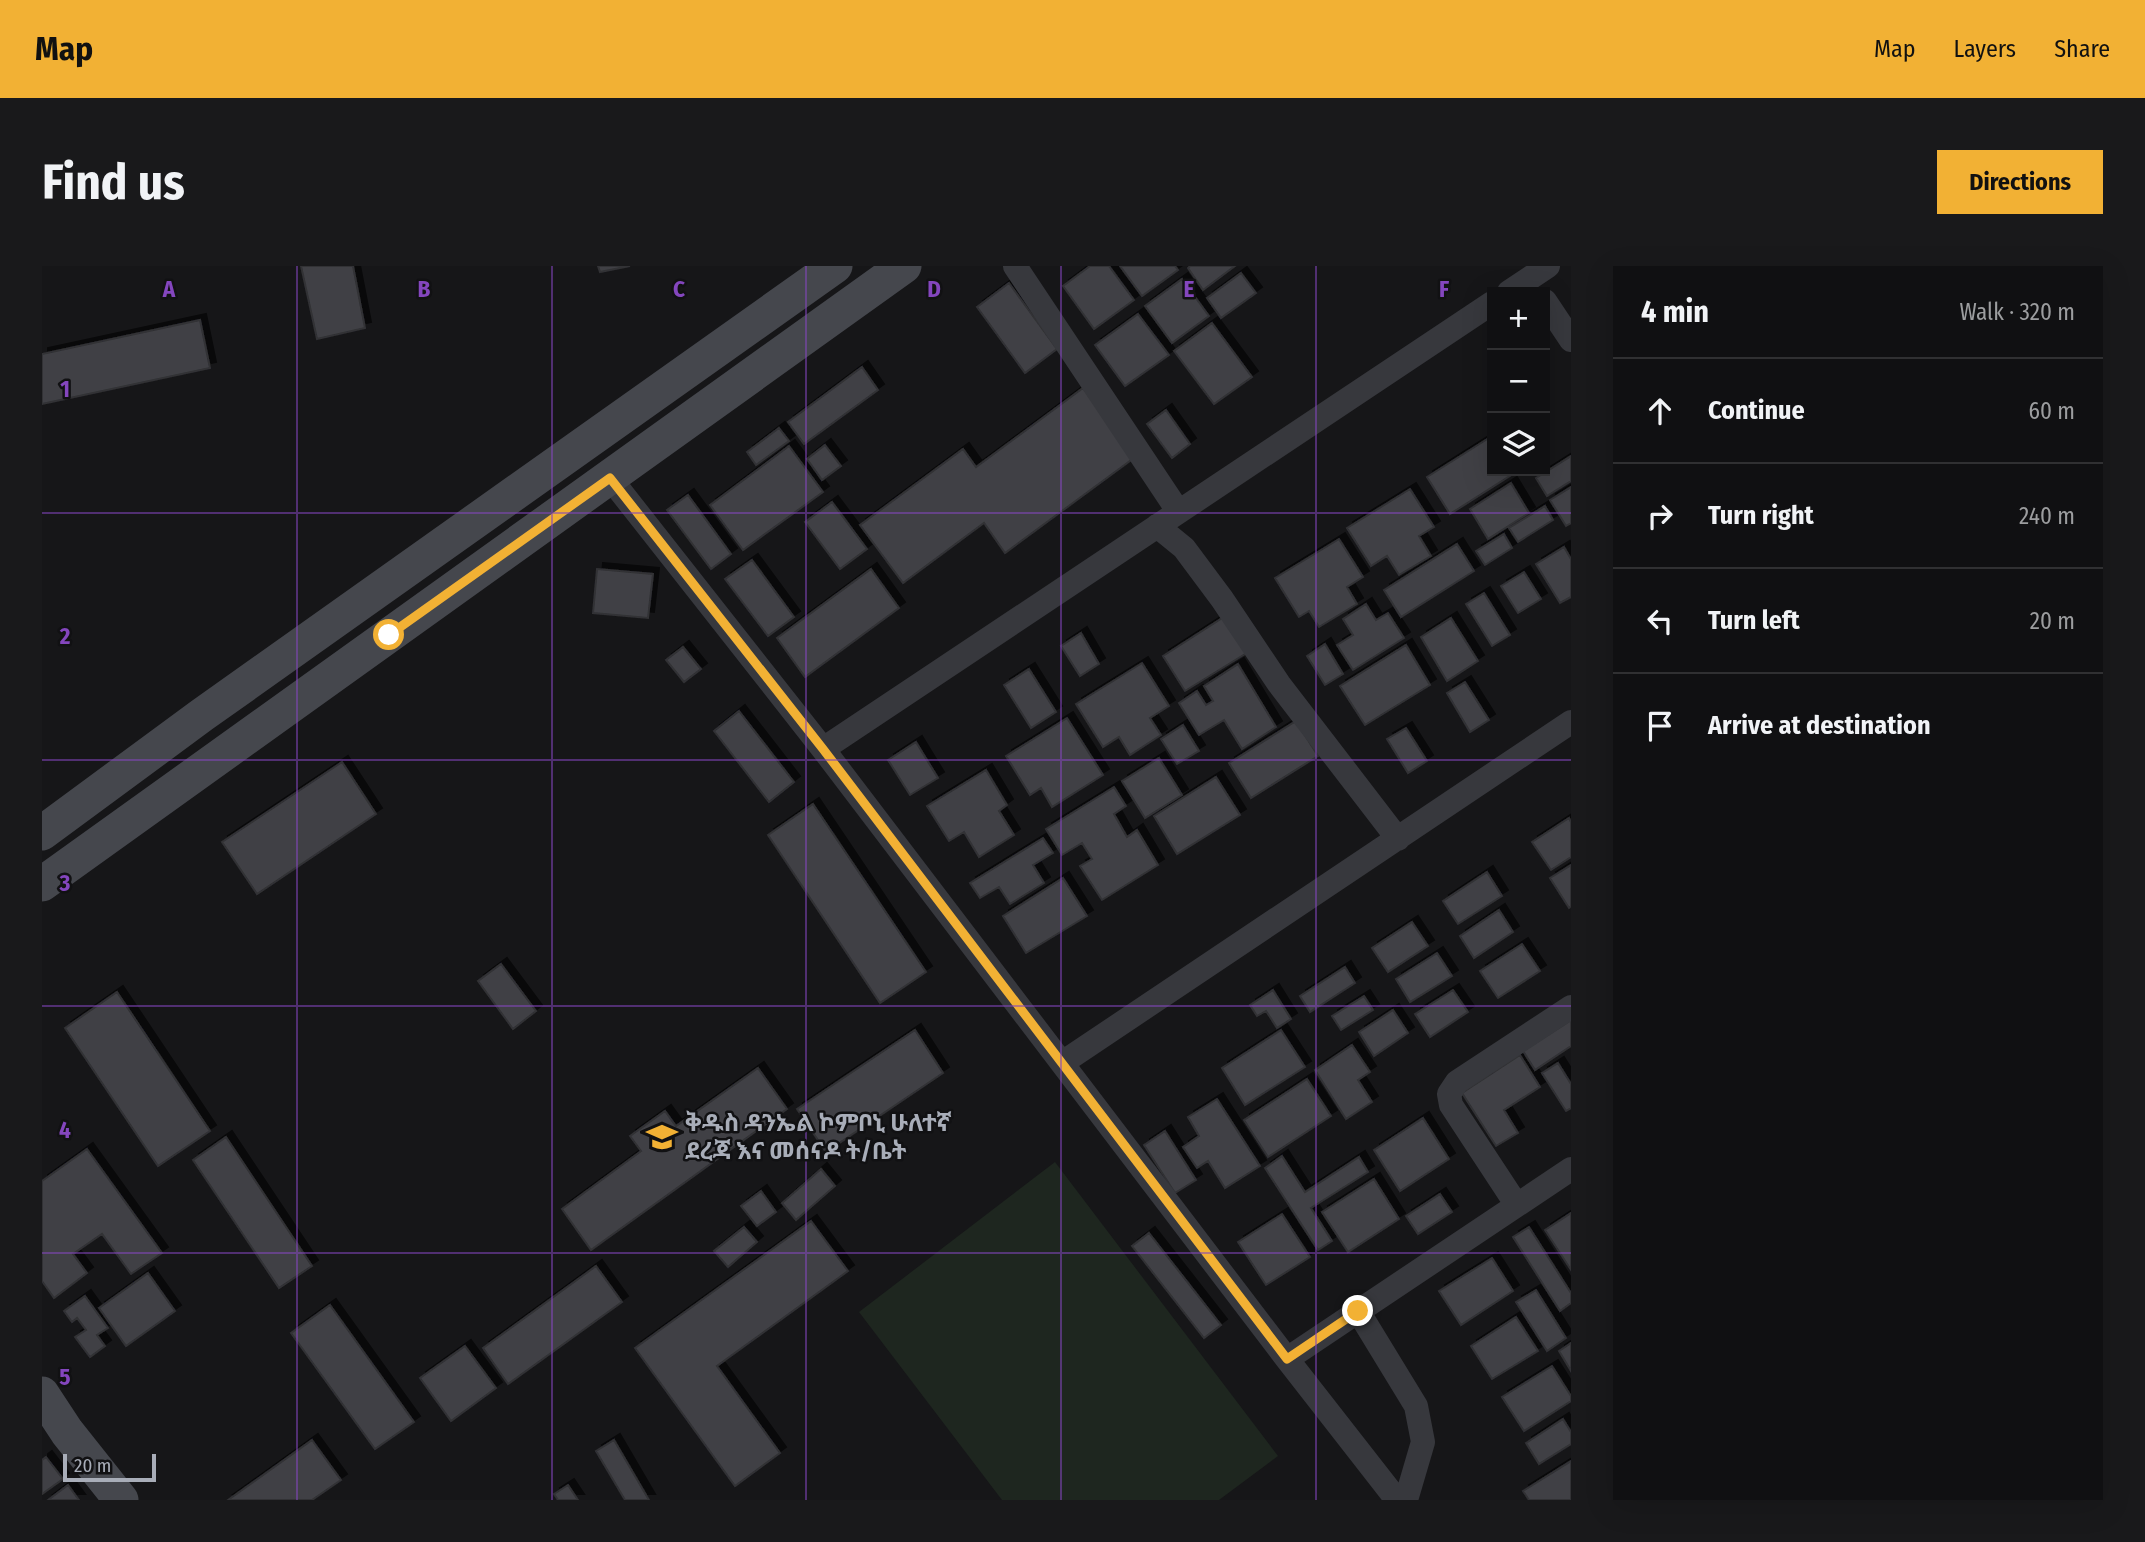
<!DOCTYPE html>
<html lang="en">
<head>
<meta charset="utf-8">
<style>
	body { margin:0; font-family:"Fira Sans Condensed","Noto Sans Ethiopic",sans-serif; background:#19191b; color:#f1f3f6 }
	.controls { position:absolute; right:21px; top:21px; display:grid; overflow:hidden; border-radius:0px; box-shadow:0 7px 28px #0002 }
	.controls button { width:63px; height:63px; display:grid; place-items:center; padding:0; border:0; border-bottom:2px solid #303032; background:#101012; color:#f1f3f6; font:35px sans-serif }
	.scale { position:absolute; left:21px; bottom:18px; width:93px; box-sizing:border-box; padding-left:7px; border:4px solid #a8adb8; border-top:0; font-size:19px; line-height:24px; white-space:nowrap; color:#a8adb8; -webkit-text-stroke:5px #111113; paint-order:stroke }
	.stop { position:absolute; width:21px; height:21px; margin:-16px; border:5px solid #f2b134; border-radius:50%; background:#fff }
	.stop.end { background:#f2b134; border-color:#fff; box-shadow:0 2px 7px #0008 }
	.list { margin:0; padding:0; list-style:none }
	h2 { display:flex; justify-content:space-between; align-items:center; height:91px; margin:0; padding:0 28px; font-size:30px }
	h2 small { font-size:23px; font-weight:400; color:#9c9d9f }
	.list li { display:grid; grid-template-columns:46px 1fr auto; gap:21px; align-items:center; box-sizing:border-box; height:105px; padding:0 28px; border-top:2px solid #303032 }
	.list b { display:block; font-size:26px; white-space:nowrap }
	.list em { font-size:23px; font-style:normal; color:#9c9d9f }
	.icon { flex:none; width:38px; height:38px; fill:none; stroke:currentColor; stroke-width:2; stroke-linecap:round; stroke-linejoin:round }
	.map { position:relative; flex:none; width:1529px; height:1234px; overflow:hidden; border-radius:0px }
	header { display:flex; align-items:center; gap:42px; box-sizing:border-box; height:98px; padding:0 35px; background:#f2b134; color:#111 }
	header strong { font-size:33px }
	nav { display:flex; gap:38px; margin-inline-start:auto; font-size:24px }
	.intro { display:flex; align-items:center; justify-content:space-between; box-sizing:border-box; height:168px; padding:0 42px }
	h1 { margin:0; font-size:49px }
	.button { padding:18px 32px; border-radius:0px; background:#f2b134; color:#111; font-size:24px; font-weight:700 }
	main { display:flex; gap:42px; padding:0 42px }
	aside { flex:1; background:#101012; border-radius:0px; box-shadow:0 7px 28px #0002 }
	.map>svg:first-child { display:block }
	.green { fill:#1e261f }
	.building { fill:#404145; stroke:#303034; stroke-width:2; filter:url(#shadow) }
	.lines { fill:none; stroke-linecap:round; stroke-linejoin:round }
	.street { stroke:#37383d; stroke-width:24 }
	.secondary { stroke:#45474d; stroke-width:35 }
	.route { stroke:#f2b134; stroke-width:9 }
	.grid { fill:none; stroke:#8446be; stroke-width:2; stroke-opacity:0.55 }
	.labels { text-anchor:middle; stroke-width:5; stroke-linejoin:round; paint-order:stroke }
	.poi-label { font-size:24px; font-weight:bold; fill:#a8adb8; stroke:#111113; text-anchor:start }
	.grid-label { font-size:23px; text-anchor:middle; font-weight:bold; fill:#8446be; stroke:#111113; stroke-width:5; stroke-linejoin:round; paint-order:stroke }
</style>
</head>
<body>
<header>
<strong>Map</strong>
<nav><a>Map</a><a>Layers</a><a>Share</a></nav>
</header>
<div class="intro"><h1>Find us</h1><a class="button">Directions</a></div>
<main>
<div class="map">
<svg width="1529" height="1234" viewBox="0 0 1529 1234">
	<defs>
		<filter id="shadow"><feDropShadow dx="6" dy="-6" stdDeviation="0" flood-color="#0009"/></filter>
	</defs>
	<rect width="100%" height="100%" fill="#161618"/>
	<!-- green -->
	<path class="green" d="M1013,896L1236,1190L1177,1234H960L817,1046Z"/>
	<!-- building -->
	<path class="building" d="M259,0H311L323,62L275,73Z
		M556,0H588L558,6Z
		M1048,0H1067L1092,34L1052,63L1021,20Z
		M1078,0H1133L1136,4L1100,30Z
		M1148,0H1193L1161,24L1146,2Z
		M1199,7L1214,27L1179,52L1165,32Z
		M1140,13L1167,50L1130,77L1103,40Z
		M967,17L1015,83L983,107L935,41Z
		M1096,48L1127,89L1083,120L1053,79Z
		M158,54L168,102L0,138V88Z
		M1170,57L1210,111L1172,138L1132,85Z
		M820,101L836,124L762,178L746,156Z
		M1041,122L1092,192L963,287L942,257L861,317L818,259L921,183L934,201Z
		M1124,144L1148,178L1130,192L1105,158Z
		M737,162L747,175L714,199L705,186Z
		M1450,170V205L1474,206L1408,248L1385,211Z
		M783,179L799,200L780,214L765,193Z
		M747,180L781,226L701,284L668,239Z
		M1529,190V215L1505,230L1494,212Z
		M1469,217L1487,247L1446,273L1428,243Z
		M1529,221V257L1524,260L1508,234Z
		M1368,223L1392,261L1377,270L1389,290L1357,309L1345,290L1329,300L1305,262Z
		M646,229L689,288L669,303L625,244Z
		M790,236L825,283L798,303L763,256Z
		M1503,240L1511,254L1476,276L1467,262Z
		M1462,268L1470,282L1443,299L1434,285Z
		M1297,273L1321,311L1305,321L1315,338L1277,361L1267,345L1257,351L1233,312Z
		M1415,278L1432,305L1359,351L1342,324Z
		M1522,281L1529,293V331L1518,337L1494,298Z
		M710,294L752,351L726,370L683,313Z
		M555,303L611,308L606,352L551,347Z
		M829,303L857,342L763,411L735,372Z
		M1482,306L1499,333L1476,347L1459,320Z
		M1442,327L1468,369L1450,380L1424,338Z
		M1324,338L1334,354L1346,347L1362,372L1311,404L1295,379L1311,369L1301,353Z
		M1185,349L1208,385L1143,425L1121,390Z
		M1409,352L1436,395L1405,415L1379,371Z
		M1039,367L1057,398L1038,410L1019,380Z
		M1283,378L1301,408L1283,419L1265,390Z
		M1364,379L1388,419L1323,459L1298,420Z
		M641,381L659,403L642,416L624,394Z
		M1100,397L1127,440L1108,452L1119,469L1088,489L1077,471L1061,481L1034,438Z
		M1196,398L1234,461L1200,483L1182,454L1157,469L1137,437L1155,425L1164,439L1171,435L1162,420Z
		M987,403L1014,446L989,462L962,419Z
		M1423,416L1447,454L1428,466L1405,427Z
		M697,445L752,516L727,536L672,465Z
		M1025,452L1061,509L1010,541L999,522L988,529L964,490Z
		M1254,455L1276,490L1209,532L1187,497Z
		M1141,459L1157,485L1135,498L1119,473Z
		M1364,462L1385,495L1366,507L1345,473Z
		M874,476L896,512L868,529L846,494Z
		M1117,492L1140,529L1103,552L1080,515Z
		M300,496L334,548L215,628L180,576Z
		M944,504L965,539L957,545L972,569L937,591L922,566L907,575L885,540Z
		M1174,511L1198,549L1135,588L1112,550Z
		M1072,521L1084,540L1072,548L1085,571L1095,564L1116,599L1060,634L1038,600L1050,593L1040,577L1020,589L1004,563Z
		M771,538L884,706L838,737L726,569Z
		M1527,552L1529,556V591L1509,604L1490,576Z
		M1001,572L1011,587L991,599L1002,617L968,638L957,621L938,632L928,617Z
		M1529,599V640L1527,642L1508,612Z
		M1445,606L1460,630L1416,658L1401,635Z
		M1021,612L1045,650L984,687L961,650Z
		M1457,644L1471,666L1432,692L1418,670Z
		M1370,656L1386,680L1346,706L1330,682Z
		M1480,678L1498,705L1456,732L1438,705Z
		M1395,687L1410,710L1368,736L1354,713Z
		M459,698L494,745L471,763L436,715Z
		M1303,701L1313,717L1268,746L1258,730Z
		M1231,724L1249,753L1235,762L1224,745L1215,750L1208,739Z
		M1411,724L1426,746L1388,771L1373,748Z
		M75,726L168,865L116,900L23,762Z
		M1322,730L1331,744L1299,764L1290,750Z
		M1351,744L1366,767L1332,790L1317,766Z
		M1529,754V780L1493,804L1481,785Z
		M873,764L901,807L784,886L755,843Z
		M1239,764L1263,801L1203,839L1180,802Z
		M1310,779L1328,806L1316,814L1330,836L1304,853L1273,804Z
		M1478,789L1498,821L1462,844L1476,867L1454,880L1420,827Z
		M1516,797L1529,818V842L1524,845L1500,807Z
		M716,802L745,843L549,984L520,943L599,885L588,870L623,845L634,860Z
		M1265,813L1289,850L1226,891L1202,854Z
		M1175,833L1218,900L1183,922L1166,895L1155,902L1141,881L1157,870L1146,851Z
		M1381,852L1407,893L1358,925L1332,884Z
		M1123,865L1154,914L1133,927L1102,879Z
		M184,871L270,1000L237,1022L151,894Z
		M45,883L120,987L89,1008L60,968L31,988L45,1007L12,1032L0,1015V915Z
		M1240,890L1263,926L1317,891L1326,906L1269,942L1290,975L1276,984L1223,902Z
		M779,903L793,920L754,954L740,937Z
		M1332,913L1357,953L1306,986L1280,946Z
		M719,925L734,946L715,960L699,940Z
		M1398,928L1410,946L1376,968L1364,950Z
		M1529,947V1004L1503,964Z
		M1240,948L1268,991L1224,1019L1196,976Z
		M769,955L806,1005L675,1100L738,1187L693,1220L593,1082Z
		M702,961L715,976L686,1001L672,985Z
		M1487,961L1529,1027V1037L1518,1045L1471,971Z
		M1107,967L1179,1059L1162,1072L1090,980Z
		M1450,992L1471,1025L1419,1059L1397,1025Z
		M554,1000L580,1036L466,1118L441,1082Z
		M106,1007L133,1045L84,1080L57,1042Z
		M1494,1024L1524,1072L1505,1085L1474,1036Z
		M43,1030L66,1062L55,1069L63,1080L48,1091L33,1071L44,1064L35,1052L30,1056L22,1045Z
		M288,1039L372,1156L333,1183L249,1067Z
		M1474,1051L1496,1085L1450,1113L1429,1080Z
		M1529,1077V1105L1517,1085Z
		M423,1080L454,1122L409,1155L378,1112Z
		M1510,1100L1529,1130V1135L1482,1165L1460,1131Z
		M1521,1153L1529,1166V1178L1497,1198L1484,1177Z
		M270,1174L299,1214L270,1234H186Z
		M572,1174L607,1234H583L554,1185Z
		M4,1191L21,1213L0,1228V1194Z
		M1529,1195V1234H1487L1481,1225Z
		M26,1219L37,1234H6Z
		M526,1219L536,1234H516L512,1228Z"/>
	<g class="lines">
		<!-- street -->
		<path class="street" d="M973,0L1136,245
			M1467,26L1506,0
			M1503,35L1529,74
			M568,212L781,483L1245,1093L1355,1234
			M1115,260L1142,282L1180,333L1237,418L1356,573
			M781,483L1450,37
			M1020,797L1529,456
			M1474,938L1409,839L1407,828L1415,816L1529,741
			M1316,1045L1374,1140L1381,1176L1364,1234
			M1245,1093L1529,903"/>
		<!-- secondary -->
		<path class="secondary" d="M0,567L160,449L793,0
			M0,618L862,0
			M0,1128L25,1166L79,1234"/>
	</g>
	<g class="lines">
		<!-- route -->
		<path class="route" d="M347,369L568,212L781,483L1245,1093L1316,1045"/>
	</g>
	<!-- grid -->
	<path class="grid" d="M255,0V1234M510,0V1234M764,0V1234M1019,0V1234M1274,0V1234M0,247H1529M0,494H1529M0,740H1529M0,987H1529"/>
	<!-- icons -->
	<defs>
		<symbol id="school-bare" viewBox="-9 -9 18 18"><path d="M0-5L7-2L0 1L-7-2ZM-4 1L0 2.5L4 1V4Q0 6-4 4Z" fill="#f2b134" stroke="#111113" stroke-width="2.5" paint-order="stroke"/></symbol>
	</defs>
	<g fill-rule="evenodd">
		<use href="#school-bare" x="598" y="849" width="44" height="44"/>
	</g>
	<g class="labels">
		<!-- poi labels -->
		<g class="poi-label">
			<text x="643" y="865">ቅዱስ ዳንኤል ኮምቦኒ ሁለተኛ<tspan x="643" dy="28">ደረጃ እና መሰናዶ ት/ቤት</tspan></text>
		</g>
	</g>
	<g class="grid-label">
		<text x="127" y="31">A</text>
		<text x="382" y="31">B</text>
		<text x="637" y="31">C</text>
		<text x="892" y="31">D</text>
		<text x="1147" y="31">E</text>
		<text x="1402" y="31">F</text>
		<text x="23" y="131">1</text>
		<text x="23" y="378">2</text>
		<text x="23" y="625">3</text>
		<text x="23" y="872">4</text>
		<text x="23" y="1119">5</text>
	</g>
</svg>
<div class="controls">
<button>+</button>
<button>−</button>
<button><svg class="icon" aria-label="layers" viewBox="0 0 24 24"><path d="M12 4l9 5-9 5-9-5zM3 14l9 5 9-5"/></svg></button>
</div>
<div class="scale">20 m</div>
<div class="stop" style="left:347px;top:369px"></div>
<div class="stop end" style="left:1316px;top:1045px"></div>
</div>
<aside>
<h2>4 min<small>Walk · 320 m</small></h2>
<ul class="list">
<li><svg class="icon" aria-label="ahead" viewBox="0 0 24 24"><path d="M12 20V5M6 11l6-6 6 6"/></svg><div><b>Continue</b></div><em>60 m</em></li>
<li><svg class="icon" aria-label="right" viewBox="0 0 24 24"><path d="M7 20v-9h11M14 6l5 5-5 5"/></svg><div><b>Turn right</b></div><em>240 m</em></li>
<li><svg class="icon" aria-label="left" viewBox="0 0 24 24"><path d="M17 20v-9H6M10 6l-5 5 5 5"/></svg><div><b>Turn left</b></div><em>20 m</em></li>
<li><svg class="icon" aria-label="arrive" viewBox="0 0 24 24"><path d="M6 21V4h12l-3 4 3 4H6"/></svg><div><b>Arrive at destination</b></div></li>
</ul>
</aside>
</main>
</body>
</html>
